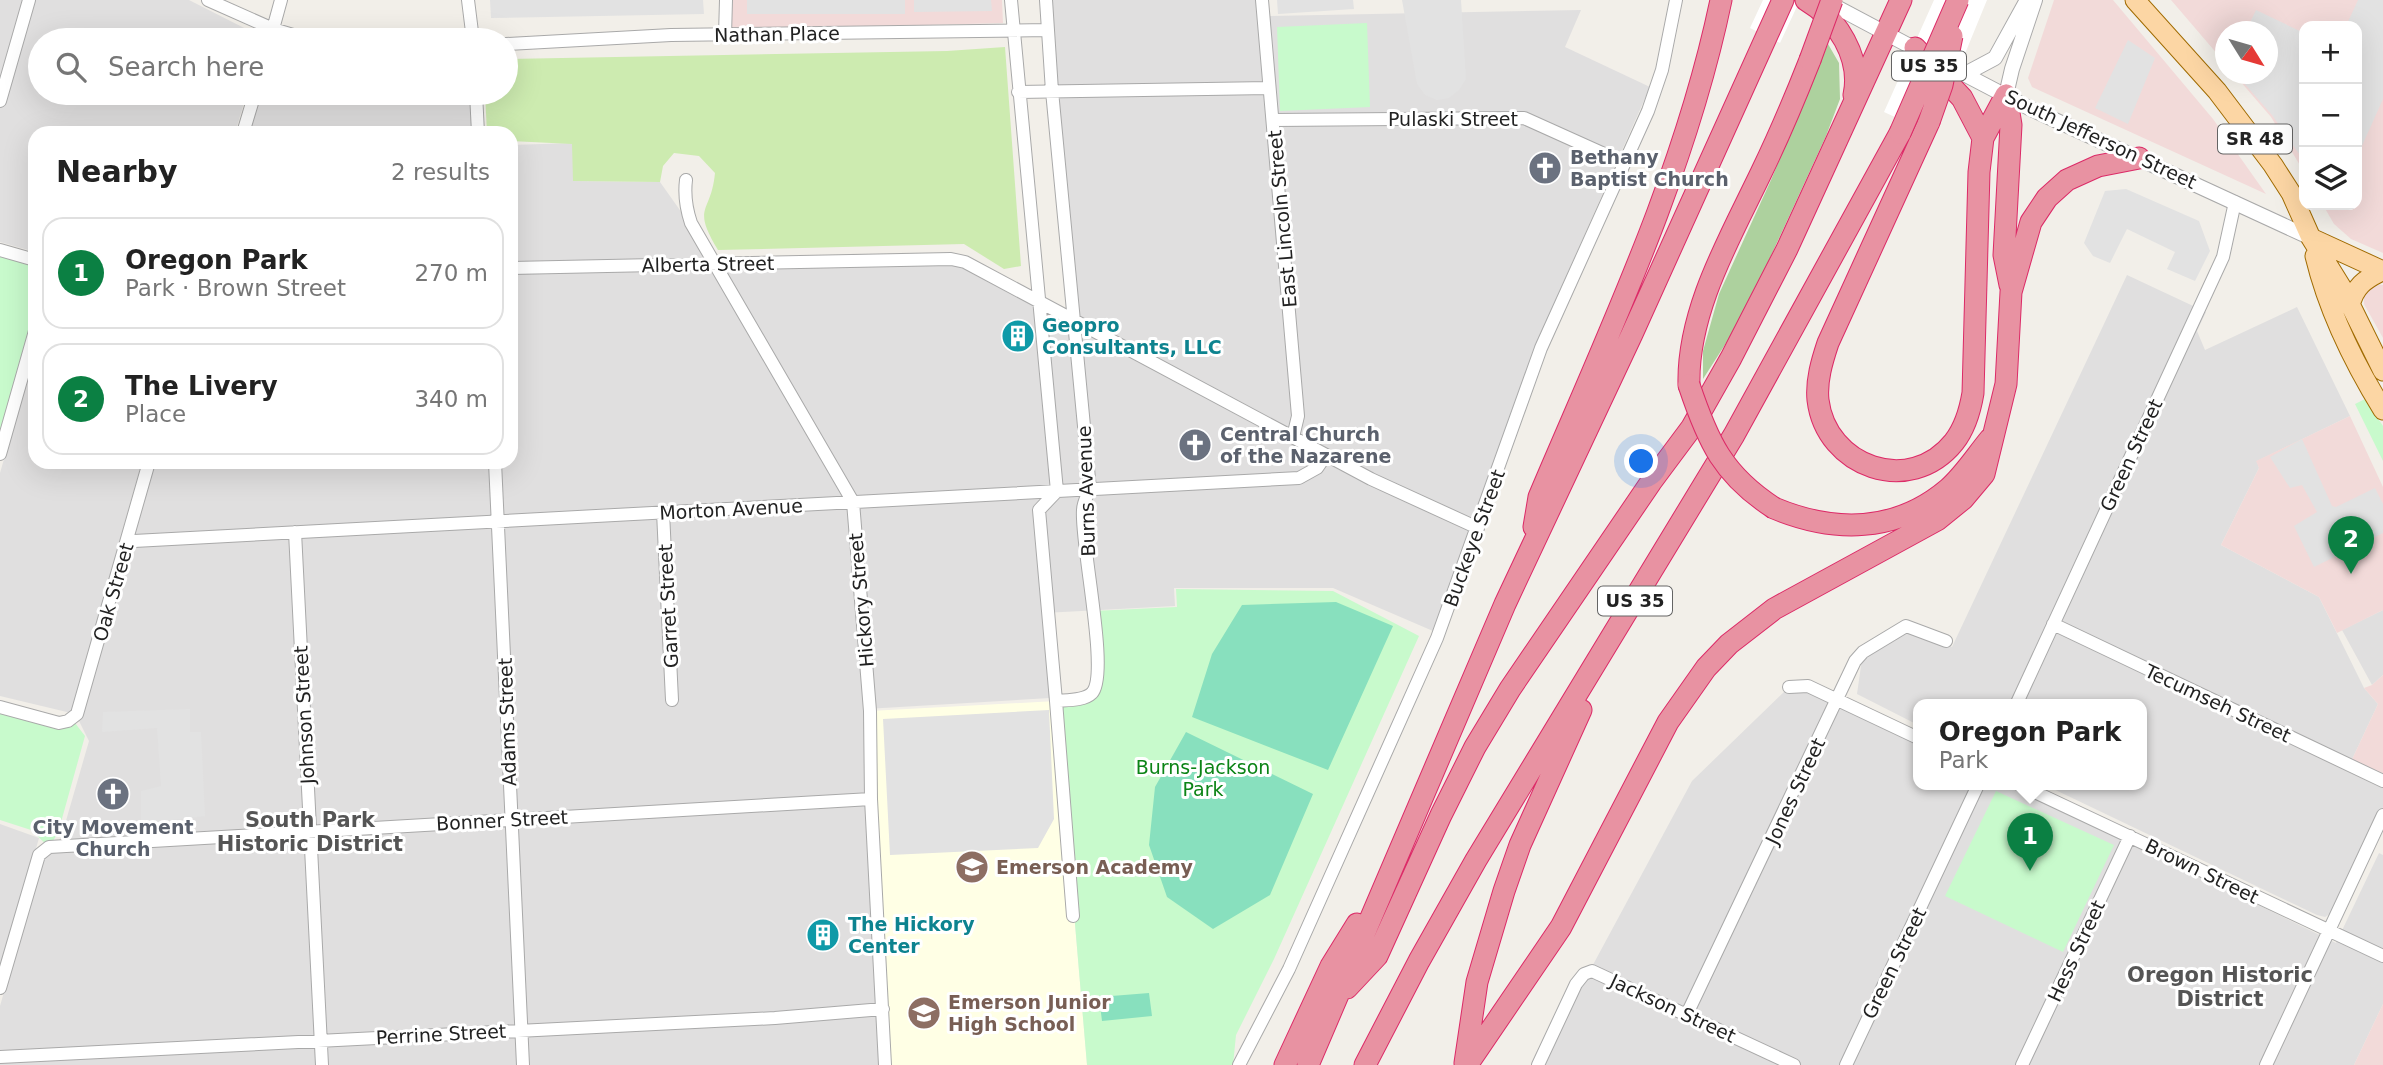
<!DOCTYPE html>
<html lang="en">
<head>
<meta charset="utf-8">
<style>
	body { margin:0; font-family:"DejaVu Sans",sans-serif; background:#f6f6f6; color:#222 }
	.controls { position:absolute; right:21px; top:21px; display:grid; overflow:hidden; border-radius:14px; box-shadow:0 7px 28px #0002 }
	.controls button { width:63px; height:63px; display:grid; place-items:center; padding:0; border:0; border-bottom:2px solid #e0e0e0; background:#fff; color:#222; font:35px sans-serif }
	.compass { position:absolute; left:2215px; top:21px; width:63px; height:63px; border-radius:50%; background:#fff; box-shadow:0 7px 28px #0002; rotate:127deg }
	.you { position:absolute; left:1642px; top:462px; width:24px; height:24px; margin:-18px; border:5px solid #fff; border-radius:50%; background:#1a73e8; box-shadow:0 0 0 10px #1a73e833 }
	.badge { display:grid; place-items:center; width:46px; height:46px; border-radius:50%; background:#0b8043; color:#fff; font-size:23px; font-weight:700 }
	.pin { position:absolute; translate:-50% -58px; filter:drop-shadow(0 2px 4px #0008) }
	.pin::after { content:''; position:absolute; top:37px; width:24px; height:21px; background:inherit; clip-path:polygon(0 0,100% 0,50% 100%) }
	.popup { position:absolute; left:1913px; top:699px; width:234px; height:91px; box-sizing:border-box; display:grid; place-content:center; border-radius:14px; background:#fff; filter:drop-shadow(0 2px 5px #0005); font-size:23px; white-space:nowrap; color:#767676 }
	.popup b { font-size:26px; color:#222 }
	.popup::after { content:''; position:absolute; left:50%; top:100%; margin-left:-14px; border:14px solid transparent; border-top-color:#fff }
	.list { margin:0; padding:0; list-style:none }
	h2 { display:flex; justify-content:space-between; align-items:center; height:91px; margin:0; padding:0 28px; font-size:30px }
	h2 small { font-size:23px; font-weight:400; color:#767676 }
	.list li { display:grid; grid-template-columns:46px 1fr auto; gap:21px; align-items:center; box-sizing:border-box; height:112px; margin:0 14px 14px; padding:0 14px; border:2px solid #e0e0e0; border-radius:21px }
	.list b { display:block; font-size:26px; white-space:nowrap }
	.list p { margin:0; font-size:23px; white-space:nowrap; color:#767676 }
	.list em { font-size:23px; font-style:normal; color:#767676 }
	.icon { flex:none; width:38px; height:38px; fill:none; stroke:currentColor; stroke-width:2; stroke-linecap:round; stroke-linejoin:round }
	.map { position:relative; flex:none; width:2383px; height:1065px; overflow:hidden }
	.search { position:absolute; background:#fff; box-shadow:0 7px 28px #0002; left:28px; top:28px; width:490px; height:77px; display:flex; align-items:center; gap:18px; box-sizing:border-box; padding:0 24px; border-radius:38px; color:#767676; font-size:26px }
	.panel { position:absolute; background:#fff; box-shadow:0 7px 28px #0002; left:28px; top:126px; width:490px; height:343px; border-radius:21px }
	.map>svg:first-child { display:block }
	.residential { fill:#e0dfdf }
	.commercial { fill:#f2dad9 }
	.education { fill:#ffffe5 }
	.grass { fill:#cdebb0 }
	.forest { fill:#add19e }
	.park { fill:#c8facc }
	.pitch { fill:#88e0be }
	.parking { fill:#e2e2e2 }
	.pier { fill:#fff }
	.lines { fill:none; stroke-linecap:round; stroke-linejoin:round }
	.minor-casing { stroke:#a9a9a9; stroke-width:14 }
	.tertiary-casing { stroke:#a9a9a9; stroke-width:16 }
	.primary-casing { stroke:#a06b00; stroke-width:21 }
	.motorway-casing { stroke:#dc2a67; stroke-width:23 }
	.minor { stroke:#fff; stroke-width:12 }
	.tertiary { stroke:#fff; stroke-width:14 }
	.primary { stroke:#fcd6a4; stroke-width:19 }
	.motorway { stroke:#e892a2; stroke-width:21 }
	.motorway-bridge-casing { stroke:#dc2a67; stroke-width:23; stroke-linecap:butt }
	.motorway-bridge { stroke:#e892a2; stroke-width:21 }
	.labels { text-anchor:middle; stroke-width:6; stroke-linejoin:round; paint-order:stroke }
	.shield { fill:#fff; stroke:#646464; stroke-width:2 }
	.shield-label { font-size:18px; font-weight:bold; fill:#222 }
	.street-label { font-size:19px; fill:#222; stroke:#fff }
	.worship-label { font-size:19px; font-weight:bold; fill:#5b616d; stroke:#fff; text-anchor:start }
	.culture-label { font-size:19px; font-weight:bold; fill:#0d838f; stroke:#fff; text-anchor:start }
	.park-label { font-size:19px; fill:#0c8416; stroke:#fff }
	.education-label { font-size:19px; font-weight:bold; fill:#785e54; stroke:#fff; text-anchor:start }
	.neighbourhood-label { font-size:21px; font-weight:bold; fill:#555; stroke:#fff }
</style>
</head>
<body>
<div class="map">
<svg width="2383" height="1065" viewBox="0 0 2383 1065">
	<rect width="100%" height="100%" fill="#f2efe9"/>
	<!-- residential -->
	<path class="residential" d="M0,0H189L262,37L261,40H40V93H247L235,133H35V252L0,242Z
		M1050,0H1267L1269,16L1581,10L1565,47L1650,87L1534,349L1433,631L1333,588H1174L1175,606L1044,613L1050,698L866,709L882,1065H0V1006L43,855L61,838L89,741L79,721L154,462H511V145L573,143L574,181L660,182L716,261L951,255L1078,317Z
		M261,93H480L482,133H250Z
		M2127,275L2206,312L2197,331L2205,350L2297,307L2350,416L2257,461L2259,468L2221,545L2319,597L2364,688L2378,704L2348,768L2383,785V807L2333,912L2325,917L2317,915L2045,785H2142V705H1918V725L1857,694L1863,652L1906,626L1952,647Z
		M35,351V462H142L71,713L0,696V473Z
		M2383,610V675L2372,685L2342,630Z
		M1799,686L1918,740V785H2012L2336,943L2379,853L2383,855V1004L2354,1065H1539L1692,781L1789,687Z
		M0,824L39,838L0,976Z"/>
	<!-- commercial -->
	<path class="commercial" d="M732,0H1002L1003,23L732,30Z
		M2054,0H2113L2213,119L2266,194L2032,87L2028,78Z
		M2171,0H2383V253L2351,239L2334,224L2323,205H2357V26H2304V172L2271,117L2234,74H2268V32H2226L2225,63Z
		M2374,284L2383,285V338L2364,304V291Z
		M2350,416L2383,487V610L2337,633L2319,597L2221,545L2259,468L2256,461Z
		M2383,675V785L2348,768L2378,704L2364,688L2372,685Z
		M2383,1004V1065H2354Z"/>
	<!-- education -->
	<path class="education" d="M1056,701L1087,1065H885L870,711Z"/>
	<!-- grass -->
	<path class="grass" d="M1005,47L1021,266L1004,269L964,244L718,250C691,205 711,215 715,173L699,156L674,153L663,166L660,182L573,181L572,144L511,141V133H487L485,93H506V59L947,51Z"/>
	<!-- forest -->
	<path class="forest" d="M1828,44L1839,63L1840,99L1826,136L1769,260L1728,340L1703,379V351L1719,294L1771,180Z"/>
	<!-- park -->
	<path class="park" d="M1367,23L1370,107L1280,111L1277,27Z
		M0,250L35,260V331L0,454Z
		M2365,399L2383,426V461L2355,404Z
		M1176,589L1333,591L1419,636L1274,959L1236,1035L1233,1065H1087L1056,701L1092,693L1093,611L1177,607Z
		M0,707L72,719L85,736L58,833L49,847L31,830L0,820Z
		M1996,791L2114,845L2063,952L1945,896Z"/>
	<!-- pitch -->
	<path class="pitch" d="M1336,602L1393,626L1328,770L1192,717L1212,654L1242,605Z
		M1186,732L1313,794L1270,895L1213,929L1167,897L1149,845L1155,787Z
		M1149,993L1152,1016L1102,1021L1099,997Z"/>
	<!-- parking -->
	<path class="parking" d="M490,0H703L704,14L491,18Z
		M747,0H905V14H747Z
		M914,0H991L992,11L914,12Z
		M1277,0H1353L1354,9L1278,14Z
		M1402,0H1461L1466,79L1459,90L1449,98L1437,100L1425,95L1417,84Z
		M2358,0H2383V99L2357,157V26H2346Z
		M2256,10L2304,33V161L2272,115L2236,74H2268V32L2246,31Z
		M2128,40L2155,58L2128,124L2095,108Z
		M2126,189L2199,221L2210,251L2195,281L2167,269L2175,252L2127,229L2110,263L2093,256L2084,243L2105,191Z
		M2302,439L2332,506L2336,507L2375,488L2383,504V533L2314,567L2294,526L2317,512L2302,485L2290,488L2270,457Z
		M190,709V732H201L205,816L141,824V791L161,786L157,728L102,732L103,712Z
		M1049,710L1054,819L1038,848L890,855L883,719Z"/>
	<!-- pier -->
	<path class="pier" d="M1763,0H1800L1780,43L1750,28Z
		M1934,0H1987L1932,134L1884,112Z"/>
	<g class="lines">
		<defs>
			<path id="minor" d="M208,0L273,29L310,40
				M468,0L473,40
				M1011,0L1057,491L1039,510L1056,701C1067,700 1084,701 1092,693C1110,674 1080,542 1083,510C1083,503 1087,496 1090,489L1052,91L1046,0
				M1262,0L1298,416L1293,437
				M725,35L726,0
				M270,40L281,0
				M506,44L671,35L1048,30
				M1018,92L1269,88
				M476,93L478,133
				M0,101L29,0
				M1273,120L1524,118L1624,163
				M243,133L255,93
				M686,180C684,196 686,208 691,223L853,502L870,711L871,799L885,1065
				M0,250L35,260
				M511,268L951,259L965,262L1371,479L1478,528
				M0,454L35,331
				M495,462L523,1065
				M663,512L672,700
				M295,532L322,1065
				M128,537L134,541L1299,478L1317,468L1326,455
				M2053,624L2383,781
				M1789,687L1808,686L1918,738
				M1056,701L1073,916
				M2016,705L2223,257L2235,202
				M0,707L59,723L68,721L77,714L149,462
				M2020,785L2383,956
				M0,988L39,855L49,847L871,799
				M1687,1014L1855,661L1863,652L1906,626L1946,641
				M0,1057L775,1018L883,1009
				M1239,1065L1289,969L1437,638L1541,348L1648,111L1662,70L1676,0
				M1538,1065L1576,984L1584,974L1592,971L1794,1065
				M1846,1065L1978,785
				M2022,1065L2130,836
				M2266,1065L2383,815"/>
			<path id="tertiary" d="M1825,1L1921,52
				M1939,61L2029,108L2311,238
				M1965,74L1995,58L2027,0
				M2006,95L2012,69L2035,0"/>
			<path id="primary" d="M2135,0L2217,91L2273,165L2291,193L2311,238L2342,288L2383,371
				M2311,238L2383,271
				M2315,256C2328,310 2354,363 2383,410
				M2350,306C2354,287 2365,279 2382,271"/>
			<path id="motorway" d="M1806,0C1837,18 1862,58 1854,95
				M1915,48L1962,98L1983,138
				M2006,95L2011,125L2004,255L2010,285
				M1929,122L1828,343C1822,361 1816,381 1818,400C1826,467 1910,497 1954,442C1965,428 1970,411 1973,393L1979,172L1983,138L2006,95
				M1689,385C1687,311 1730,238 1761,173C1779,136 1795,98 1810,60
				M1774,508C1834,533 1896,533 1948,489C1964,475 1976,456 1990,439
				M1534,527L1539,497C1608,334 1685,173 1721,0
				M1347,988L1377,956L1441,815L1475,747L1510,689L1651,482L1692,427L1731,358L1787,249L1901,0
				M1465,1063L1477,982L1504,891L1520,845L1581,710
				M1285,1065L1331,966L1357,924
				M1308,1065L1505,604L1632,334L1783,0
				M1365,1065L1419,961L1476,860L1734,435L1900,133
				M1467,1065L1561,927L1668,722L1706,668L1729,644L1774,609L1937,520L1963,499L1984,474L2006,384L2011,292L2031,222L2047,198L2067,180L2098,166L2139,158"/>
		</defs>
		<!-- minor casing -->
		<use href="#minor" class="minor-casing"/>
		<!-- tertiary casing -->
		<use href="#tertiary" class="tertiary-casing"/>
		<!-- primary casing -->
		<use href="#primary" class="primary-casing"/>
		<!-- motorway casing -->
		<use href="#motorway" class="motorway-casing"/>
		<!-- minor -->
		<use href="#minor" class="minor"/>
		<!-- tertiary -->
		<use href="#tertiary" class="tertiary"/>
		<!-- primary -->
		<use href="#primary" class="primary"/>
		<!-- motorway -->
		<use href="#motorway" class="motorway"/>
		<defs>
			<path id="motorway-bridge" d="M1810,60L1832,0
				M1929,122L1942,85L1952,36
				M1900,133L1958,0
				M1689,385C1708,442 1723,475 1774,508"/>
		</defs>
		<!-- motorway-bridge casing -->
		<use href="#motorway-bridge" class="motorway-bridge-casing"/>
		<!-- motorway-bridge -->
		<use href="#motorway-bridge" class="motorway-bridge"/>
	</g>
	<!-- icons -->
	<defs>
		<symbol id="church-disc" viewBox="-11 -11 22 22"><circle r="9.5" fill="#6b7280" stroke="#fff"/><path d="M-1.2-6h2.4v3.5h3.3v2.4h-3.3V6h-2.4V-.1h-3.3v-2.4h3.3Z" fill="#fff"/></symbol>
		<symbol id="building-disc" viewBox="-11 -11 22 22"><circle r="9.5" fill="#0f9aa8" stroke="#fff"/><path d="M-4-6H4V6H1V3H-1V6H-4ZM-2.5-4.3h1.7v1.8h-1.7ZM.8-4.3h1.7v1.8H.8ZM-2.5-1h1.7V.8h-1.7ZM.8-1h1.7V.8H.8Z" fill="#fff"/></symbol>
		<symbol id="school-disc" viewBox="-11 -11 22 22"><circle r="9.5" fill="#8d6e63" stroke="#fff"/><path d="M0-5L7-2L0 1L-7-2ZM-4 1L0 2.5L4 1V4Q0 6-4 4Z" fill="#fff"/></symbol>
	</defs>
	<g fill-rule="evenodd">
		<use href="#church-disc" x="1526" y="149" width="38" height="38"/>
		<use href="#building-disc" x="999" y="317" width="38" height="38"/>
		<use href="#church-disc" x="1176" y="426" width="38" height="38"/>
		<use href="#church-disc" x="94" y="775" width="38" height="38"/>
		<use href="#school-disc" x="953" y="848" width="38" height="38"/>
		<use href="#building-disc" x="804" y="916" width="38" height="38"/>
		<use href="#school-disc" x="905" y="994" width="38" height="38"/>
	</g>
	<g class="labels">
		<!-- shield labels -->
		<g class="shield">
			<rect x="1892" y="51.5" width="74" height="29" rx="5"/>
			<rect x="2218" y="124.5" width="74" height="29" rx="5"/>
			<rect x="1598" y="586.5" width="74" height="29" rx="5"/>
		</g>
		<g class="shield-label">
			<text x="1929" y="72">US 35</text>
			<text x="2255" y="145">SR 48</text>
			<text x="1635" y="607">US 35</text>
		</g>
		<!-- street labels -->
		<g class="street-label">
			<text transform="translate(777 34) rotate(-1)" y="7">Nathan Place</text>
			<text x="1453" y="126">Pulaski Street</text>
			<text transform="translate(2101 139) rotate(25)" y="7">South Jefferson Street</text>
			<text transform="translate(1282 219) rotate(-95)" y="7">East Lincoln Street</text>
			<text transform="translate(708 264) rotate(-1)" y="7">Alberta Street</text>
			<text transform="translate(2131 455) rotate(-65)" y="7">Green Street</text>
			<text transform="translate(1086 491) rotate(-92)" y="7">Burns Avenue</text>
			<text transform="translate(731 509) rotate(-3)" y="7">Morton Avenue</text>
			<text transform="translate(1474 538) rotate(-70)" y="7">Buckeye Street</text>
			<text transform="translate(113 592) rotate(-74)" y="7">Oak Street</text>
			<text transform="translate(861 600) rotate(-95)" y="7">Hickory Street</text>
			<text transform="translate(668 606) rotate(-93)" y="7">Garret Street</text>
			<text transform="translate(2218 703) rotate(25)" y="7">Tecumseh Street</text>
			<text transform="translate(304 715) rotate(-93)" y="7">Johnson Street</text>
			<text transform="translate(507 722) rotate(-92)" y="7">Adams Street</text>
			<text transform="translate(1795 791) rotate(-65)" y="7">Jones Street</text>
			<text transform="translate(502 820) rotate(-3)" y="7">Bonner Street</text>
			<text transform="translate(2202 871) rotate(26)" y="7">Brown Street</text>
			<text transform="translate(2076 951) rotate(-65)" y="7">Hess Street</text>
			<text transform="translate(1894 963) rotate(-64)" y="7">Green Street</text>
			<text transform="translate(1673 1008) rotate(25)" y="7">Jackson Street</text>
			<text transform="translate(441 1034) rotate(-3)" y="7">Perrine Street</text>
		</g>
		<!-- worship labels -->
		<g class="worship-label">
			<text x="1570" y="164">Bethany<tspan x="1570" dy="22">Baptist Church</tspan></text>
			<text x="1220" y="441">Central Church<tspan x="1220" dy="22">of the Nazarene</tspan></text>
			<text x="113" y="834" text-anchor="middle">City Movement<tspan x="113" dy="22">Church</tspan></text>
		</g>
		<!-- culture labels -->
		<g class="culture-label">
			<text x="1042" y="332">Geopro<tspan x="1042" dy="22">Consultants, LLC</tspan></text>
			<text x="848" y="931">The Hickory<tspan x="848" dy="22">Center</tspan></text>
		</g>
		<!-- park labels -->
		<g class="park-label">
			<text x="1203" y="774">Burns-Jackson<tspan x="1203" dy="22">Park</tspan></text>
		</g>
		<!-- education labels -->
		<g class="education-label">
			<text x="996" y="874">Emerson Academy</text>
			<text x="948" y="1009">Emerson Junior<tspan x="948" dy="22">High School</tspan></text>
		</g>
		<!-- neighbourhood labels -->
		<g class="neighbourhood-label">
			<text x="310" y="827">South Park<tspan x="310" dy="24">Historic District</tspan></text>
			<text x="2220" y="982">Oregon Historic<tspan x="2220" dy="24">District</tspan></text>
		</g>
	</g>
</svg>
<div class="controls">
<button>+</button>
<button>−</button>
<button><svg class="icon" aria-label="layers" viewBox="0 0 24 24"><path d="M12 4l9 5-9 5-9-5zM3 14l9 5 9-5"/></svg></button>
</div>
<svg class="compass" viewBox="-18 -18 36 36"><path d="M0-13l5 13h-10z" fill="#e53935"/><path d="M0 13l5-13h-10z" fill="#767676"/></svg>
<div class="you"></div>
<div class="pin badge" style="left:2030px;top:871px">1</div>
<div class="popup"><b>Oregon Park</b>Park</div>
<div class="pin badge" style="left:2351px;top:574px">2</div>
<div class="search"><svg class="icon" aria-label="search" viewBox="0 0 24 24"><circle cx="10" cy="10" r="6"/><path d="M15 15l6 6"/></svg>Search here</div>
<section class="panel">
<h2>Nearby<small>2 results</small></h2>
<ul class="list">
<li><span class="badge">1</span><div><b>Oregon Park</b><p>Park · Brown Street</p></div><em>270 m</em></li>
<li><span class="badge">2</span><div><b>The Livery</b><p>Place</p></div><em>340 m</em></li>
</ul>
</section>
</div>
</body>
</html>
